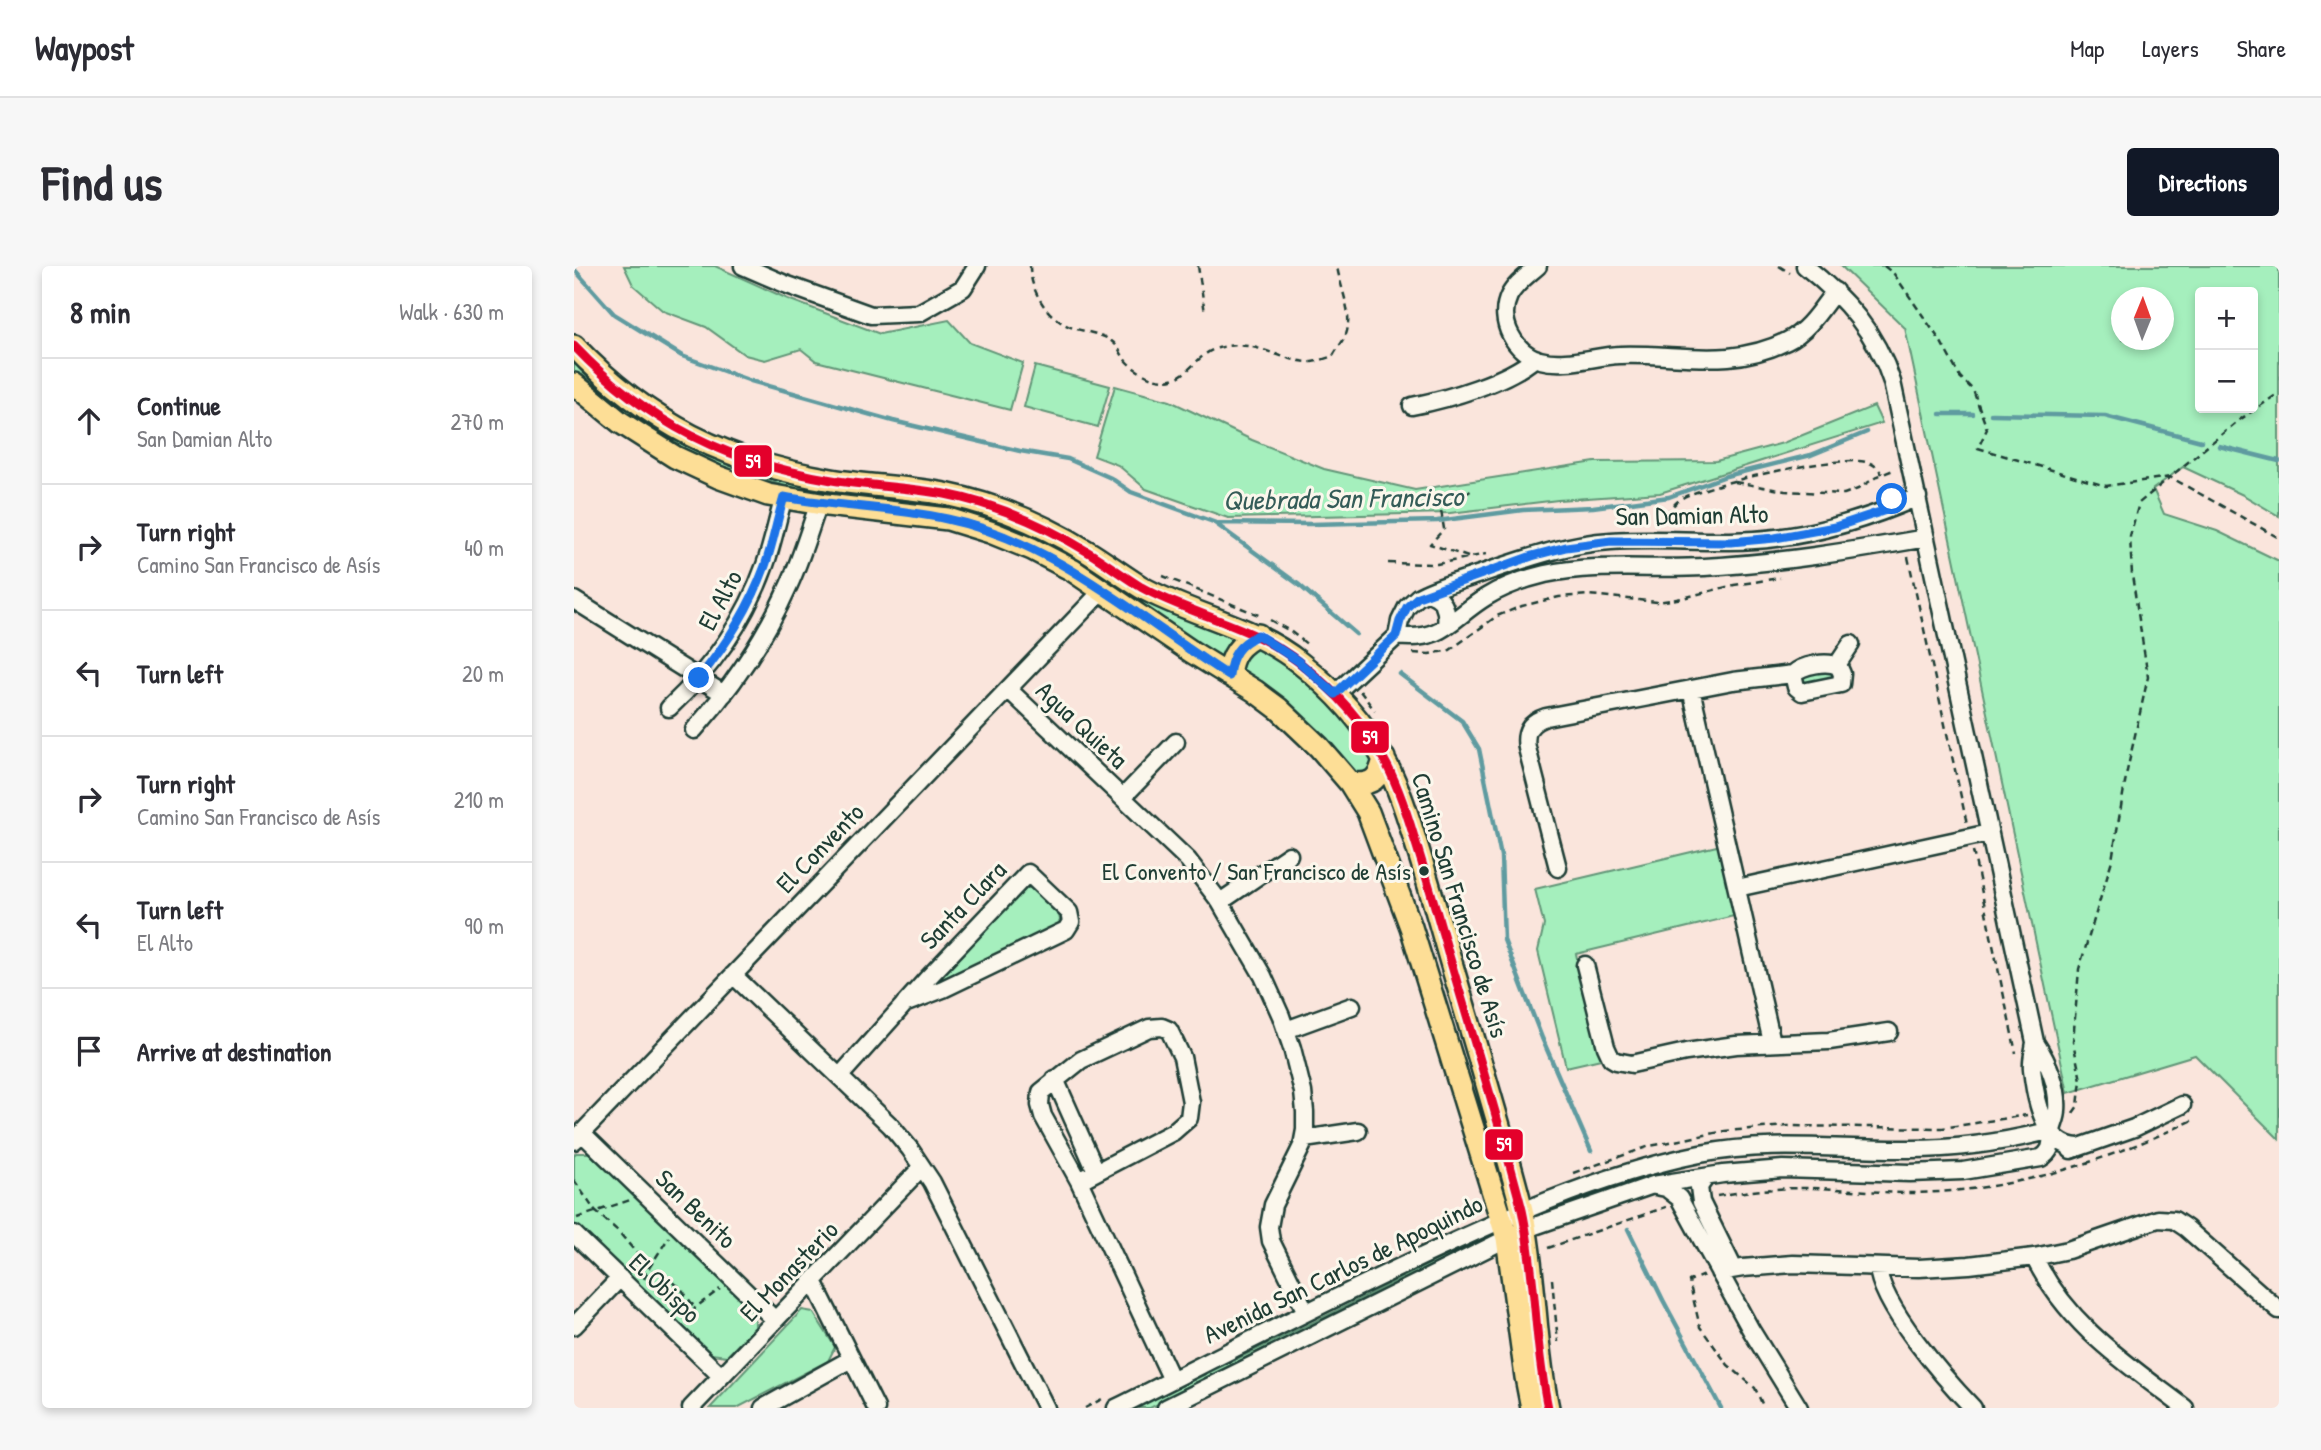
<!DOCTYPE html>
<html lang="en">
<head>
<meta charset="utf-8">
<style>
	body { margin:0; font-family:"Patrick Hand",sans-serif; background:#f7f7f7; color:#2b2b33 }
	.controls { position:absolute; right:21px; top:21px; display:grid; overflow:hidden; border-radius:7px; box-shadow:0 4px 10px #0003 }
	.controls button { width:63px; height:63px; display:grid; place-items:center; padding:0; border:0; border-bottom:2px solid #e1e1e2; background:#fff; color:#2b2b33; font:35px sans-serif }
	.compass { position:absolute; left:1537px; top:21px; width:63px; height:63px; border-radius:50%; background:#fff; box-shadow:0 4px 10px #0003; rotate:1deg }
	.stop { position:absolute; width:21px; height:21px; margin:-16px; border:5px solid #1a73e8; border-radius:50%; background:#fff }
	.stop.end { background:#1a73e8; border-color:#fff; box-shadow:0 2px 7px #0008 }
	.list { margin:0; padding:0; list-style:none }
	h2 { display:flex; justify-content:space-between; align-items:center; height:91px; margin:0; padding:0 28px; font-size:30px }
	h2 small { font-size:23px; font-weight:400; color:#7c7c81 }
	.list li { display:grid; grid-template-columns:46px 1fr auto; gap:21px; align-items:center; box-sizing:border-box; height:126px; padding:0 28px; border-top:2px solid #e1e1e2 }
	.list b { display:block; font-size:26px; white-space:nowrap }
	.list p { margin:0; font-size:23px; white-space:nowrap; color:#7c7c81 }
	.list em { font-size:23px; font-style:normal; color:#7c7c81 }
	.icon { flex:none; width:38px; height:38px; fill:none; stroke:currentColor; stroke-width:2; stroke-linecap:round; stroke-linejoin:round }
	.map { position:relative; flex:none; width:1705px; height:1142px; overflow:hidden; border-radius:7px }
	header { display:flex; align-items:center; gap:42px; box-sizing:border-box; height:98px; padding:0 35px; background:#fff; border-bottom:2px solid #e1e1e2 }
	header strong { font-size:33px }
	nav { display:flex; gap:38px; margin-inline-start:auto; font-size:24px }
	.intro { display:flex; align-items:center; justify-content:space-between; box-sizing:border-box; height:168px; padding:0 42px }
	h1 { margin:0; font-size:49px }
	.button { padding:18px 32px; border-radius:7px; background:#111827; color:#fff; font-size:24px; font-weight:700 }
	main { display:flex; gap:42px; padding:0 42px }
	aside { flex:1; background:#fff; border-radius:7px; box-shadow:0 4px 10px #0003 }
	.map>svg:first-child { display:block }
	.green { fill:#a5efbd; stroke:#629678; stroke-width:2; fill-rule:evenodd }
	.lines { fill:none; stroke-linecap:round; stroke-linejoin:round }
	.stream { stroke:#5f9ba0; stroke-width:4.5 }
	.minor-casing { stroke:#1f3d34; stroke-width:21 }
	.major-casing { stroke:#1f3d34; stroke-width:26 }
	.path { stroke:#1f3d34; stroke-width:2.5; stroke-dasharray:7 5; stroke-linecap:butt }
	.minor { stroke:#fbf7ec; stroke-width:16 }
	.major { stroke:#fdde96; stroke-width:21 }
	.bus-1-casing { stroke:#fbf7ec; stroke-width:14 }
	.bus-1 { stroke:#e4002b; stroke-width:9 }
	.route { stroke:#1a73e8; stroke-width:9 }
	.bus-dot { fill:#1f3d34; stroke:#fbf7ec; stroke-width:2.5 }
	.labels { text-anchor:middle; stroke-width:6; stroke-linejoin:round; paint-order:stroke }
	.bus-label { font-size:24px; fill:#1f3d34; stroke:#fbf7ec; text-anchor:end }
	.street-label { font-size:26px; fill:#1f3d34; stroke:#fbf7ec }
	.water-label { font-size:28px; font-style:italic; fill:#345c58; stroke:#fbf7ec }
	.line-badge { stroke:#fbf7ec; stroke-width:2.5 }
	.badge-label { font-size:19px; text-anchor:middle; font-weight:bold; fill:#fff }
</style>
</head>
<body>
<header>
<strong>Waypost</strong>
<nav><a>Map</a><a>Layers</a><a>Share</a></nav>
</header>
<div class="intro"><h1>Find us</h1><a class="button">Directions</a></div>
<main>
<aside>
<h2>8 min<small>Walk · 630 m</small></h2>
<ul class="list">
<li><svg class="icon" aria-label="ahead" viewBox="0 0 24 24"><path d="M12 20V5M6 11l6-6 6 6"/></svg><div><b>Continue</b><p>San Damian Alto</p></div><em>270 m</em></li>
<li><svg class="icon" aria-label="right" viewBox="0 0 24 24"><path d="M7 20v-9h11M14 6l5 5-5 5"/></svg><div><b>Turn right</b><p>Camino San Francisco de Asís</p></div><em>40 m</em></li>
<li><svg class="icon" aria-label="left" viewBox="0 0 24 24"><path d="M17 20v-9H6M10 6l-5 5 5 5"/></svg><div><b>Turn left</b></div><em>20 m</em></li>
<li><svg class="icon" aria-label="right" viewBox="0 0 24 24"><path d="M7 20v-9h11M14 6l5 5-5 5"/></svg><div><b>Turn right</b><p>Camino San Francisco de Asís</p></div><em>210 m</em></li>
<li><svg class="icon" aria-label="left" viewBox="0 0 24 24"><path d="M17 20v-9H6M10 6l-5 5 5 5"/></svg><div><b>Turn left</b><p>El Alto</p></div><em>90 m</em></li>
<li><svg class="icon" aria-label="arrive" viewBox="0 0 24 24"><path d="M6 21V4h12l-3 4 3 4H6"/></svg><div><b>Arrive at destination</b></div></li>
</ul>
</aside>
<div class="map">
<svg width="1705" height="1142" viewBox="0 0 1705 1142">
	<rect width="100%" height="100%" fill="#fae5dc"/>
	<filter id="ink" filterUnits="userSpaceOnUse"><feTurbulence type="fractalNoise" baseFrequency=".0143" numOctaves="2"/><feDisplacementMap in="SourceGraphic" scale="14" xChannelSelector="R" yChannelSelector="G"/><feConvolveMatrix kernelMatrix="1 2 1 2 8 2 1 2 1" color-interpolation-filters="sRGB"/></filter>
	<g filter="url(#ink)">
		<!-- green -->
		<path class="green" d="M50,0H141L214,33L306,68L375,54L396,77L449,97L436,144L242,95L227,83L191,94L171,89L132,61L89,45L59,19Z
			M1267,0H1705V250L1669,229L1609,201L1579,223L1590,248L1643,265L1705,295V873L1621,789L1494,827L1331,62ZM1626,26H1679V142H1626ZM1548,32H1590V74H1548Z
			M0,97L14,112L72,157L110,178L149,196L193,212L233,220L385,239L467,269L663,371L650,396L503,294L449,269L410,254L365,241L325,235L263,230L217,222L152,202L109,184L48,145L0,105Z
			M461,100L536,120L524,161L450,141Z
			M541,120L596,135L678,174L750,203L841,224L1021,196L1142,195L1209,177L1300,140L1308,157L1086,227L984,234L876,247L654,252L572,223L544,199L520,190Z
			M685,381L709,394L748,425L802,493L798,509L779,510L670,409L667,401L673,384Z
			M1257,403L1260,415L1229,421L1226,409Z
			M1147,579L1164,649L1002,688L1027,793L992,801L964,685L970,659L961,623Z
			M447,622H460L484,644L486,654L483,662L370,716L365,710Z
			M2,887H15L181,1044V1061L153,1090L137,1088L0,958V889Z
			M911,970L914,976L576,1142H561L756,1048Z
			M228,1044L239,1046L261,1081L254,1095L163,1142H136Z"/>
		<g class="lines">
			<!-- stream -->
			<path class="stream" d="M0,3L40,48L108,90L177,115L319,155L446,185L494,193L537,212L557,226L642,257L737,258L863,255L949,244L1019,241L1095,231L1152,210L1237,189L1293,166
				M1366,148H1399
				M1417,148L1531,150L1627,175
				M1645,180L1705,195
				M642,258L724,318L782,368
				M826,408L888,455L905,483L927,590L930,674L968,772L1017,885
				M1054,963L1089,1034L1147,1142"/>
			<defs>
				<path id="minor" d="M169,0L211,18L297,49L345,47L389,22L403,0
					M964,0C954,9 941,18 935,30C923,55 941,87 966,94C992,101 1020,90 1046,89C1105,87 1156,103 1213,75C1234,65 1247,43 1261,25
					M1231,0C1271,32 1302,66 1318,116L1461,776C1460,785 1457,794 1458,803C1461,831 1470,881 1505,881
					M838,140C874,133 933,116 961,92
					M852,327C870,330 874,344 872,360
					M0,334L150,428
					M823,370C869,376 876,353 912,331C930,320 950,313 971,308C1023,297 1078,304 1130,301C1205,297 1278,285 1352,272
					M1263,399L1277,378
					M434,423L614,594L646,636L689,710L707,750L718,782L729,826L731,846V864L728,880L699,939L695,961L697,975L732,1046
					M1117,423L1198,776
					M761,428L823,370L826,355L833,341L844,331C862,321 883,316 903,309C948,294 990,278 1037,275C1092,271 1147,279 1202,272C1252,266 1298,251 1344,231
					M95,442C138,402 171,355 191,299C199,277 203,254 210,231
					M120,464C158,421 191,373 215,319C227,293 235,265 245,237
					M549,531L602,476
					M984,602L953,482C950,466 956,456 972,451L1159,415L1219,408C1228,399 1254,394 1265,401L1268,408L1267,418L1228,426L1222,421L1219,408
					M1163,622L1415,567
					M646,636L715,589
					M1011,699L1032,781L1037,792L1042,795L1058,798L1112,786L1162,779L1255,775L1315,766
					M159,709L317,860L336,883L358,916L472,1142
					M712,764L778,740
					M266,810L352,714L454,607L495,646L497,656L492,664L369,723L330,738
					M481,813L522,905
					M8,867L201,1054
					M730,873L784,865
					M0,875L529,324
					M1497,884L1560,862L1608,839
					M1132,911L1125,921L1127,936L1160,1003
					M505,915L599,866L615,852L617,836L608,791L595,764L588,761L575,762L507,794L467,826L466,839L469,850L505,915L598,1114
					M1081,920L1092,922L1105,932L1177,1064L1225,1142
					M0,968L147,1110
					M1460,991C1494,1060 1552,1097 1611,1142
					M1304,1001C1306,1039 1372,1114 1399,1142
					M1145,1006L1169,1002L1219,998L1345,1002L1395,999L1460,991L1494,984L1584,953L1600,954L1612,962L1705,1044
					M239,1015L302,1142
					M0,1060L46,1012
					M117,1142L348,901
					M189,1142L277,1093
					M542,1142C638,1094 733,1045 830,999C925,954 1022,909 1126,888C1199,874 1265,884 1337,883C1385,883 1431,876 1478,864
					M592,1142L952,963L1079,919L1149,908L1209,903L1336,907L1389,905L1467,892C1478,885 1477,879 1478,867C1478,860 1483,853 1483,845C1485,821 1474,796 1461,776"/>
				<path id="major" d="M0,80C73,157 154,197 258,214C295,220 333,221 371,228C421,238 470,259 514,286C532,297 549,310 567,321C619,350 679,359 726,397C759,423 789,455 809,492C823,516 832,544 840,571C852,609 863,647 874,686C899,772 926,858 948,944C962,1009 960,1077 974,1142
					M0,118L46,156L101,191L144,211L194,229L253,239L374,253L416,266L458,283L498,304L618,386L681,425L705,443L745,481L776,517L794,546L837,661L933,972L952,1111L958,1142
					M655,409C657,389 665,378 684,369
					M776,517C798,520 806,513 810,492"/>
			</defs>
			<!-- minor casing -->
			<use href="#minor" class="minor-casing"/>
			<!-- major casing -->
			<use href="#major" class="major-casing"/>
			<!-- path -->
			<path class="path" d="M456,0C456,22 470,47 490,58C504,66 522,65 536,74C545,80 546,87 552,95C557,101 571,110 579,112C613,122 618,89 644,82C682,71 707,97 738,96C745,95 753,92 759,90C763,82 771,74 773,65C778,45 766,21 763,0
				M624,0L631,47
				M1205,0L1216,7
				M1310,0L1320,8L1367,76L1386,111L1399,124L1413,163L1404,182L1532,220L1596,211L1664,155L1705,127
				M1161,216L1211,225L1270,228L1284,223L1304,210L1322,203
				M1083,257C1093,250 1098,237 1110,231C1138,217 1268,187 1296,197C1301,199 1305,203 1308,208
				M894,291L856,278L870,263L867,244L898,224
				M1334,291L1393,558
				M814,297L863,298L912,288
				M589,310L687,350
				M696,354L716,365L734,379
				M839,387L855,388L876,384L923,350L948,340L985,331L1015,329L1084,336L1109,332L1160,319L1206,312
				M786,425L801,445
				M841,514L857,557
				M1399,585L1442,787
				M1499,847L1504,840L1507,814L1499,776L1505,703L1538,594L1553,505L1574,411L1558,309L1556,270L1565,237L1596,211L1705,272
				M999,907L1076,880L1151,865L1214,860L1369,862L1453,849
				M0,914L21,945L44,965L75,1002L106,1021L121,1042
				M1143,930C1172,925 1203,922 1233,922C1268,922 1303,927 1339,927C1441,925 1528,897 1619,854
				M3,952L56,934
				M974,982L1092,941
				M1130,1009L1115,1015L1126,1061L1154,1099L1181,1122L1190,1142
				M70,1013L75,1002L95,971
				M978,1013L984,1076
				M114,1059L121,1042L146,1023
				M511,1142L530,1132"/>
			<!-- minor -->
			<use href="#minor" class="minor"/>
			<!-- major -->
			<use href="#major" class="major"/>
			<defs>
				<path id="bus-1" d="M0,80C73,157 154,197 258,214C295,220 333,221 371,228C421,238 470,259 514,286C532,297 549,310 567,321C619,350 679,359 726,397C759,423 789,455 809,492C823,516 832,544 840,571C852,609 863,647 874,686C899,772 926,858 948,944C962,1009 960,1077 974,1142"/>
			</defs>
			<!-- bus-1 casing -->
			<use href="#bus-1" class="bus-1-casing"/>
			<!-- bus-1 -->
			<use href="#bus-1" class="bus-1"/>
		</g>
	</g>
	<g class="lines" filter="url(#ink)">
		<!-- route -->
		<path class="route" d="M125,412C153,378 176,341 191,300C199,277 203,254 210,231C264,241 320,241 373,253C480,275 566,353 655,410C657,389 665,378 684,369L724,395L761,428L822,370L826,355L833,341L844,331L958,290L992,281L1037,275L1157,276L1201,272L1261,261L1321,241L1318,233"/>
	</g>
	<!-- markers -->
	<circle class="bus-dot" cx="850" cy="605" r="6"/>
	<g class="labels">
		<!-- bus labels -->
		<g class="bus-label">
			<text x="837" y="614">El Convento / San Francisco de Asís</text>
		</g>
		<!-- street labels -->
		<g class="street-label">
			<text transform="translate(1118 249) rotate(-1)" y="9">San Damian Alto</text>
			<text transform="translate(146 334) rotate(-62)" y="9">El Alto</text>
			<text transform="translate(508 459) rotate(43)" y="9">Agua Quieta</text>
			<text transform="translate(246 582) rotate(-46)" y="9">El Convento</text>
			<text transform="translate(389 639) rotate(-46)" y="9">Santa Clara</text>
			<text transform="translate(886 639) rotate(73)" y="9">Camino San Francisco de Asís</text>
			<text transform="translate(122 943) rotate(44)" y="9">San Benito</text>
			<text transform="translate(769 1003) rotate(-26)" y="9">Avenida San Carlos de Apoquindo</text>
			<text transform="translate(215 1005) rotate(-46)" y="9">El Monasterio</text>
			<text transform="translate(91 1022) rotate(44)" y="9">El Obispo</text>
		</g>
		<!-- water labels -->
		<g class="water-label">
			<text transform="translate(769 232) rotate(-1)" y="10">Quebrada San Francisco</text>
		</g>
	</g>
	<g class="line-badge">
		<rect x="159" y="178" width="40" height="34" rx="7" fill="#e4002b"/>
		<rect x="776" y="454" width="40" height="34" rx="7" fill="#e4002b"/>
		<rect x="910" y="862" width="40" height="33" rx="7" fill="#e4002b"/>
	</g>
	<g class="badge-label">
		<text x="179" y="202">59</text>
		<text x="796" y="478">59</text>
		<text x="930" y="885">59</text>
	</g>
</svg>
<div class="controls">
<button>+</button>
<button>−</button>
</div>
<svg class="compass" viewBox="-18 -18 36 36"><path d="M0-13l5 13h-10z" fill="#e53935"/><path d="M0 13l5-13h-10z" fill="#7c7c81"/></svg>
<div class="stop" style="left:1318px;top:233px"></div>
<div class="stop end" style="left:125px;top:412px"></div>
</div>
</main>
</body>
</html>
